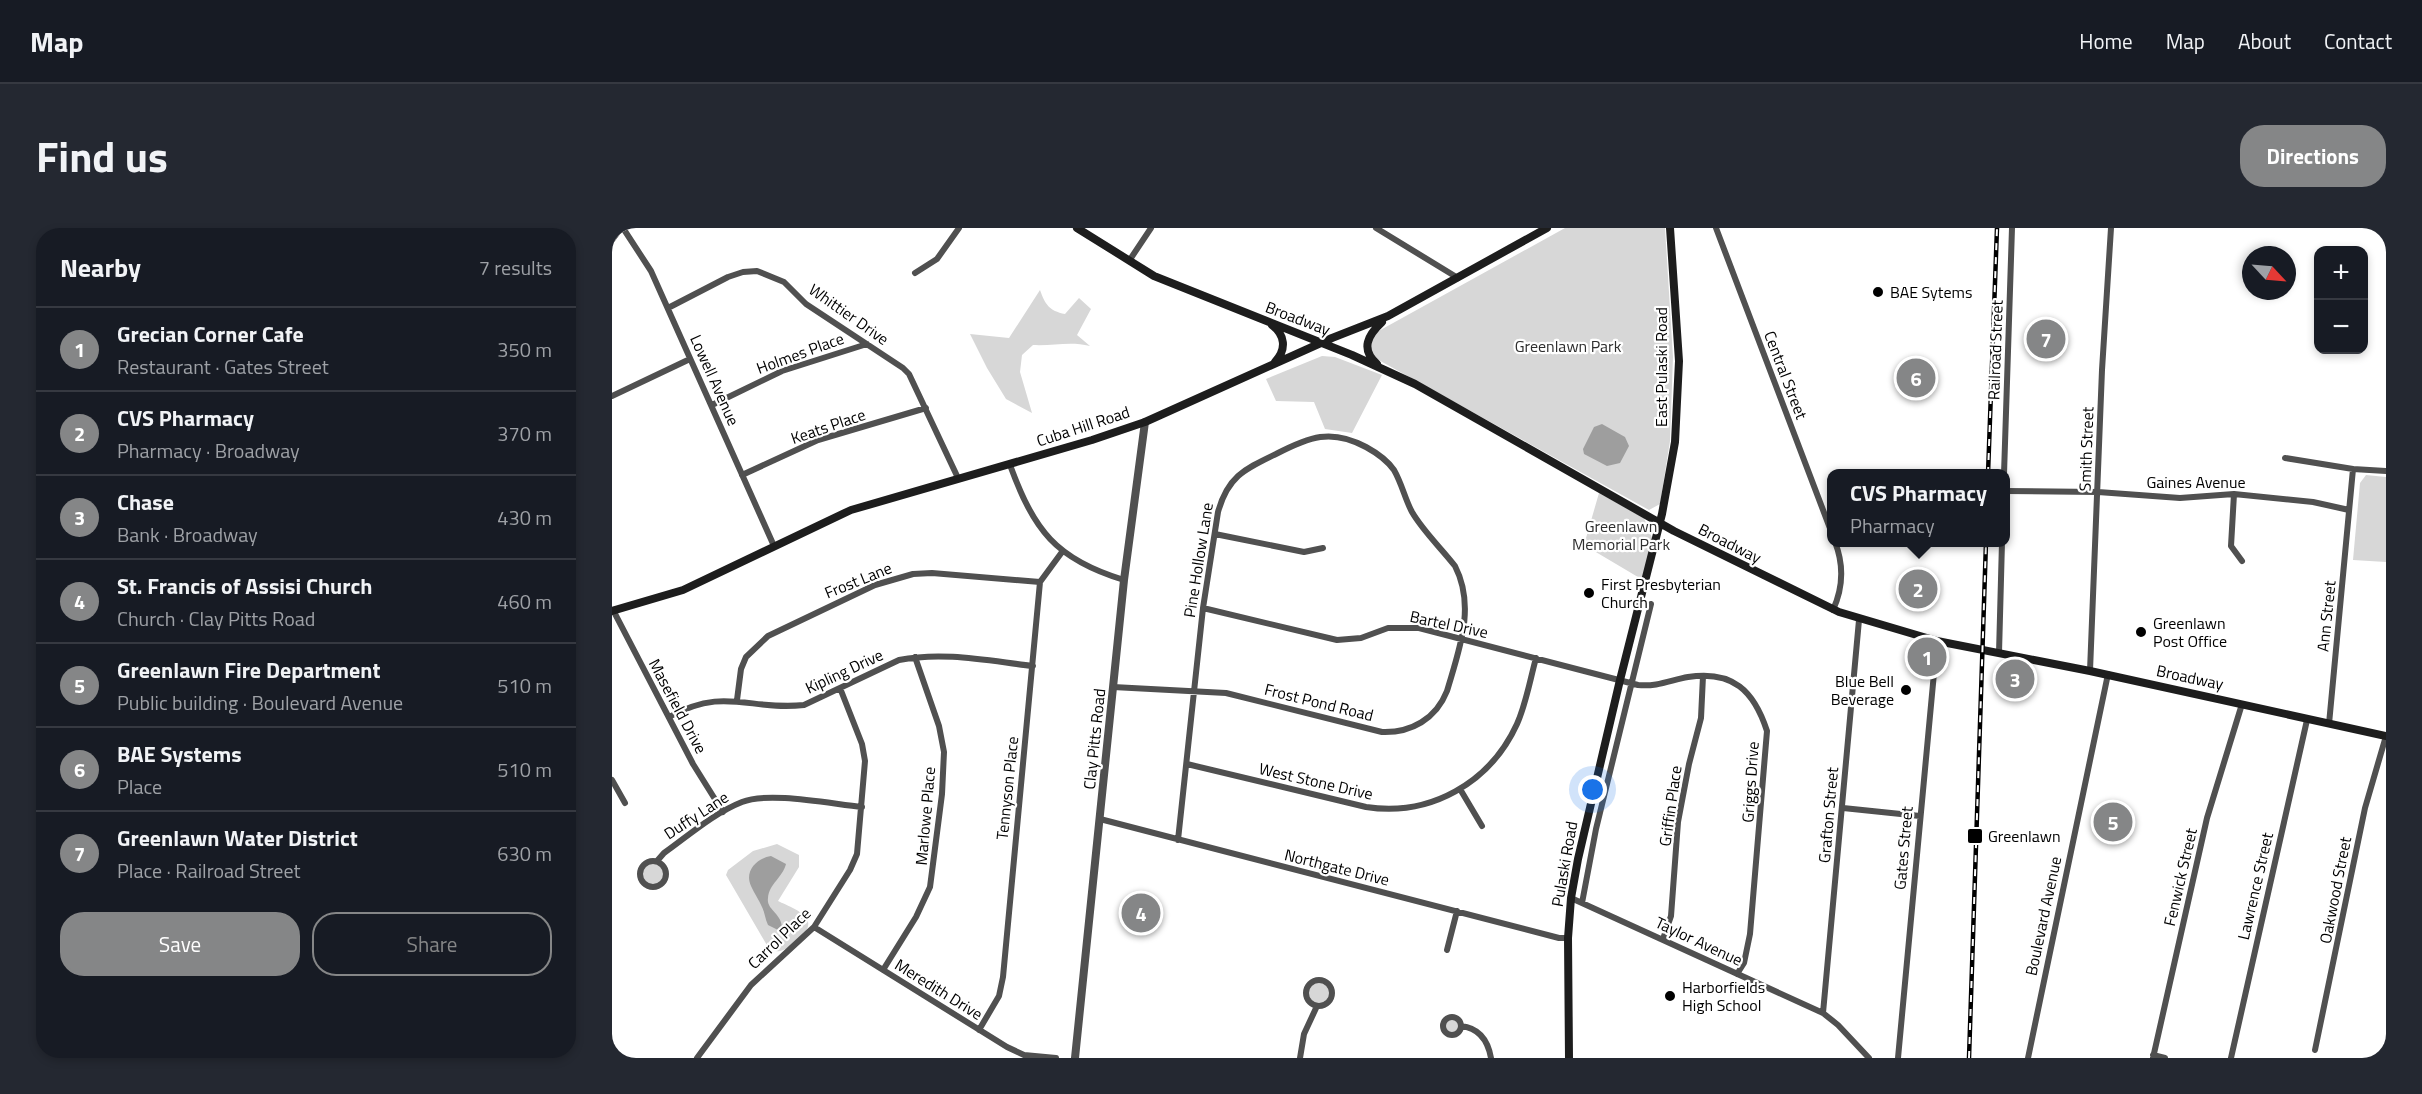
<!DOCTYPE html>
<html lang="en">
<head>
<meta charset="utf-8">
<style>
	body { margin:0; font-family:"Titillium Web",sans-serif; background:#242831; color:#f1f3f6 }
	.controls { position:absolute; right:18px; top:18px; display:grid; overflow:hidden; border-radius:12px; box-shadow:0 3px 9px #0003 }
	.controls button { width:54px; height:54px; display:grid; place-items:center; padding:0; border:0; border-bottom:2px solid #363941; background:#171b24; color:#f1f3f6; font:30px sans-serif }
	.compass { position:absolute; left:1630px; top:18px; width:54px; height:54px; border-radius:50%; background:#171b24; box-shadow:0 3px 9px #0003; rotate:116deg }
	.you { position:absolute; left:981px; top:562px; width:21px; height:21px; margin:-15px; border:4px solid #fff; border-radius:50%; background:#1a73e8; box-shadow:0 0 0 9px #1a73e833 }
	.badge { display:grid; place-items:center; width:39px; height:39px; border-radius:50%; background:#858687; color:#fff; font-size:20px; font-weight:700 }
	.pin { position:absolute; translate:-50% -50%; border:3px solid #fff; box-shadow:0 2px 6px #0006 }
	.popup { position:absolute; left:1215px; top:241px; width:183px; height:78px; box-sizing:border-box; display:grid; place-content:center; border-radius:12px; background:#171b24; filter:drop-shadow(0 2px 4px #0005); font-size:20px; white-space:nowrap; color:#9ea1a6 }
	.popup b { font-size:22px; color:#f1f3f6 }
	.popup::after { content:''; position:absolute; left:50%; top:100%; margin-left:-12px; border:12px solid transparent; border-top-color:#171b24 }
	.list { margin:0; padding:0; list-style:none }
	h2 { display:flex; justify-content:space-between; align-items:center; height:78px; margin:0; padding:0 24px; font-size:26px }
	h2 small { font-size:20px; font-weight:400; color:#9ea1a6 }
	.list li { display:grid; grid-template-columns:39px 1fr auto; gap:18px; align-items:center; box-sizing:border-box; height:84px; padding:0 24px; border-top:2px solid #363941 }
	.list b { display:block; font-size:22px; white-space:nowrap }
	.list p { margin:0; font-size:20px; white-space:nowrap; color:#9ea1a6 }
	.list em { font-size:20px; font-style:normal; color:#9ea1a6 }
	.actions { display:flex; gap:12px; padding:18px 24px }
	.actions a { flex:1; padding:14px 0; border:2px solid #858687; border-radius:24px; text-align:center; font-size:21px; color:#858687 }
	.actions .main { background:#858687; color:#fff }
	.map { position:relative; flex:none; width:1774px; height:830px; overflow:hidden; border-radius:24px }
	header { display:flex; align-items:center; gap:36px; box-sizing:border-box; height:84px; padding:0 30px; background:#171b24; border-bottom:2px solid #363941 }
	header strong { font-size:28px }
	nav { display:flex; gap:33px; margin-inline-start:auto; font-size:21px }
	.intro { display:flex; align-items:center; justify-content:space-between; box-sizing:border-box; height:144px; padding:0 36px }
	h1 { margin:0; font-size:42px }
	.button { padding:15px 27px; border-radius:24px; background:#858687; color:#fff; font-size:21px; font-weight:700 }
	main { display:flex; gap:36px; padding:0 36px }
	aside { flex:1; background:#171b24; border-radius:24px; box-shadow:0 3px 9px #0003 }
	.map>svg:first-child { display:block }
	.green { fill:#d7d7d7 }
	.water { fill:#9e9e9e }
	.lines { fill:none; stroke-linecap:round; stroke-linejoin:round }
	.minor { stroke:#505050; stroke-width:6 }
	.tertiary { stroke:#505050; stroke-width:8 }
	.secondary { stroke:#1d1d1d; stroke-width:8 }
	.rail-casing { stroke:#000; stroke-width:4.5 }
	.rail { stroke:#fff; stroke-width:2; stroke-dasharray:7; stroke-linecap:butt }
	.poi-dot { fill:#000; stroke:#fff; stroke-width:2 }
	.labels { text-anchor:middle; stroke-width:4.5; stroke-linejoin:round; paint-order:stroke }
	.poi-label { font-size:16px; fill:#000; stroke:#fff; text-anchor:start }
	.street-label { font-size:16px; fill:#000; stroke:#fff }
	.park-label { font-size:16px; fill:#2e2e2e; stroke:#fff }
</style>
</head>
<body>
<header>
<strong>Map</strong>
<nav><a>Home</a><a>Map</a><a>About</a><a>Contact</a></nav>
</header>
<div class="intro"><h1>Find us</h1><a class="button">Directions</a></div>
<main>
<aside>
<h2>Nearby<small>7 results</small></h2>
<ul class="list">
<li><span class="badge">1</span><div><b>Grecian Corner Cafe</b><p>Restaurant · Gates Street</p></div><em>350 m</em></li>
<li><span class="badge">2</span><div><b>CVS Pharmacy</b><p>Pharmacy · Broadway</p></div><em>370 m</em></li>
<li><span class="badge">3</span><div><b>Chase</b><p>Bank · Broadway</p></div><em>430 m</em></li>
<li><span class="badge">4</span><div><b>St. Francis of Assisi Church</b><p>Church · Clay Pitts Road</p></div><em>460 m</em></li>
<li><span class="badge">5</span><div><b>Greenlawn Fire Department</b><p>Public building · Boulevard Avenue</p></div><em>510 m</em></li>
<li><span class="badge">6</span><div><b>BAE Systems</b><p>Place</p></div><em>510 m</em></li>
<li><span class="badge">7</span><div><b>Greenlawn Water District</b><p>Place · Railroad Street</p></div><em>630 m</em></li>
</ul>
<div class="actions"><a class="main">Save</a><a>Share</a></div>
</aside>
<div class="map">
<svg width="1774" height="830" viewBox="0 0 1774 830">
	<rect width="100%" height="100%" fill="#fff"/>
	<!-- green -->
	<path class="green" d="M953,0H1053L1061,129L1058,213L1048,276L1037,282L763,130L758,125V110L763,105Z
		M428,62C433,76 437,83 453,86L467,70L479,81L465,107L478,118C458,113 442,118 421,117L410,127L408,144L420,185L394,171L375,140L358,106L397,110Z
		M710,128L723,129L770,147L740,205L713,201L702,174L664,173L654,151Z
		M1754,247L1774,249V334L1741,332L1748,255Z
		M987,265L1032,290L1041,312L1031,352L972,317Z
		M165,616L187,627V639L166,673C174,677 194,684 196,694C199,704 178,721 168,723C163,724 160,722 156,719L114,647L116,642L141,623Z
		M30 646a11 11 0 1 1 22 0a11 11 0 1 1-22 0Z
		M697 765a10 10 0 1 1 20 0a10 10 0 1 1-20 0Z
		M832 798a8 8 0 1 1 16 0a8 8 0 1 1-16 0Z"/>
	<!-- water -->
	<path class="water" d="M990,196L1013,209L1017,218L1008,235L995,238L972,226L971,221L982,199Z
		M159,628L174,636C171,649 157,656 156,670C154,683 172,685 170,704L156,697C153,691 153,685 150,679C147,672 142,665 139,658C132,643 145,630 159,628Z"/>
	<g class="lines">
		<!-- minor -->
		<path class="minor" d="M11,0L39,43L162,318
			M764,0L846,50
			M1104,0L1219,303
			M0,12L9,0
			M517,33L539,0
			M303,45L325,31L347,0
			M56,80L116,49L131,44L145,43L172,54L194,76L291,140L297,146L346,250
			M0,168L78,131
			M100,177L170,143L255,116
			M1673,230L1741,241
			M398,237C422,302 443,331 512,352
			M1392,246L1400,0
			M130,247L206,212L314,180
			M1393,263L1486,264L1568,270L1622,266L1701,274L1737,282
			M1622,266L1619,318L1630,333
			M603,306L692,324L711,320
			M591,380L725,412L749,410L776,400H807L1026,457C1045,459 1059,452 1076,449C1121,442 1142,463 1155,503L1138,706L1132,735L1125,746
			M1,382L81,536L111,584
			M1221,382C1231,360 1232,337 1223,314
			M1387,425L1390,314
			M1478,443L1490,142L1499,0
			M501,459L614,465L770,504C799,505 824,491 835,463C847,422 864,379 843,338C829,320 811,303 800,284C793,271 790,256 782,242C775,232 765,225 754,219C719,200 697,209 664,226C633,241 616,248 606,284L591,380L566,612
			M125,472L129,441L134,429L156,408L263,357L301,346L320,345L428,354
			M57,489C113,458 137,483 192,477L287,432C332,423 377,433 421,438
			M1717,496L1741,241L1774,243
			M575,536L754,579C818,589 878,555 905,496C914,476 918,452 924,430
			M0,552L13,575
			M848,561L870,598
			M1231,580L1308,588
			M488,591L947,710H956
			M45,633L52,625C76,608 102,585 130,574C157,563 219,576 250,579
			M28 646a13 13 0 1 1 26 0a13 13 0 1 1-26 0Z
			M959,670L1211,785L1226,797L1257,830
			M970,675L984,601L1039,376
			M202,699L395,819L412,827L444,830
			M1051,711L1059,688L1066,594L1077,536L1089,490L1091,448
			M835,722L845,683
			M271,742L304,689L318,659L330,566L332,524L327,498L303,429
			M694 765a13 13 0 1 1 26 0a13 13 0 1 1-26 0Z
			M1211,785L1247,392
			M831 798a9 9 0 1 1 18 0a9 9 0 1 1-18 0Z
			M849,798C867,800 876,813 879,830
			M367,802L387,768L391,749L428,354L450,324
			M1703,822L1753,580L1774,508
			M1541,827L1553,830
			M85,830L139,757L202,699L238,642L245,626L253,533L250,516L228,460
			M688,830L692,806L705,778
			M1286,830L1325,413
			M1416,830L1496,446
			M1541,830L1595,590L1630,476
			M1619,830L1695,492"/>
		<!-- tertiary -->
		<path class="tertiary" d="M463,830L512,352L533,194"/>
		<!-- secondary -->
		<path class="secondary" d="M465,0L542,48L740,127L803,156L1062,303L1227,384L1325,413L1478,443L1774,508
			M660,97C673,107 675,121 663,134
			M765,136C748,121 756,107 770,94
			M0,383L71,362L239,282L480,212L533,194L720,110L776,88L935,0
			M957,830L956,710L959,670L966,631L1008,452L1050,286L1063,214L1067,133L1058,0"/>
		<defs>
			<path id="rail" d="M1376,246L1385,0
				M1357,830L1374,314"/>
		</defs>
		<!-- rail casing -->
		<use href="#rail" class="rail-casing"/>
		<!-- rail -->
		<use href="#rail" class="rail"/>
	</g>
	<!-- markers -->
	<g class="poi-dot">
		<circle cx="1266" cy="64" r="6"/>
		<circle cx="977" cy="365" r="6"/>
		<circle cx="1529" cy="404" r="6"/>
		<circle cx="1294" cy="462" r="6"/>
		<rect x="1355" y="600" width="16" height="16" rx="3"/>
		<circle cx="1058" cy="768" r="6"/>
	</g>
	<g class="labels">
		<!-- poi labels -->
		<g class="poi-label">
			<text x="1278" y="70">BAE Sytems</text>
			<text x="989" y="362">First Presbyterian<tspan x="989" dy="18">Church</tspan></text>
			<text x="1541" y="401">Greenlawn<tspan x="1541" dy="18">Post Office</tspan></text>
			<text x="1282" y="459" text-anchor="end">Blue Bell<tspan x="1282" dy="18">Beverage</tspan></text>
			<text x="1376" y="614">Greenlawn</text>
			<text x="1070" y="765">Harborfields<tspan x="1070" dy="18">High School</tspan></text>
		</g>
		<!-- street labels -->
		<g class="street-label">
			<text transform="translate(237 86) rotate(35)" y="6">Whittier Drive</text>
			<text transform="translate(686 90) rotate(21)" y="6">Broadway</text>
			<text transform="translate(1383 122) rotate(-88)" y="6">Railroad Street</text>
			<text transform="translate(188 125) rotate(-20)" y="6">Holmes Place</text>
			<text transform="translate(1049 139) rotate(-90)" y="6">East Pulaski Road</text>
			<text transform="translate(1174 147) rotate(69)" y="6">Central Street</text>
			<text transform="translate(103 152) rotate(66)" y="6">Lowell Avenue</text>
			<text transform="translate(216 198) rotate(-19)" y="6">Keats Place</text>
			<text transform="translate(471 198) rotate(-18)" y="6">Cuba Hill Road</text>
			<text transform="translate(1474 221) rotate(-88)" y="6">Smith Street</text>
			<text x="1584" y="260">Gaines Avenue</text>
			<text transform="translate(1118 315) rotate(27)" y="6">Broadway</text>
			<text transform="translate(586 332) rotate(-81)" y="6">Pine Hollow Lane</text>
			<text transform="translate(246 352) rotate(-22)" y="6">Frost Lane</text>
			<text transform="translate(1714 388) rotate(-84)" y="6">Ann Street</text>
			<text transform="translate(837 396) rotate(12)" y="6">Bartel Drive</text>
			<text transform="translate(232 443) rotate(-25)" y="6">Kipling Drive</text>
			<text transform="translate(1578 449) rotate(12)" y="6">Broadway</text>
			<text transform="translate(707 474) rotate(14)" y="6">Frost Pond Road</text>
			<text transform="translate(66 478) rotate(62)" y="6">Masefield Drive</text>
			<text transform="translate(482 511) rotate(-84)" y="6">Clay Pitts Road</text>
			<text transform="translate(704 553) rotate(13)" y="6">West Stone Drive</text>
			<text transform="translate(1138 554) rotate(-86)" y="6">Griggs Drive</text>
			<text transform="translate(395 560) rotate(-84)" y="6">Tennyson Place</text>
			<text transform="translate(1058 578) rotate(-82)" y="6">Griffin Place</text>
			<text transform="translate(84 587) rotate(-33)" y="6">Duffy Lane</text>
			<text transform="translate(1216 587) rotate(-85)" y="6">Grafton Street</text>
			<text transform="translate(313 588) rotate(-85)" y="6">Marlowe Place</text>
			<text transform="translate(1291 620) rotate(-85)" y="6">Gates Street</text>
			<text transform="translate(952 636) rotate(-80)" y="6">Pulaski Road</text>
			<text transform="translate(725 639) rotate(14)" y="6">Northgate Drive</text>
			<text transform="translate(1568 649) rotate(-77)" y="6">Fenwick Street</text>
			<text transform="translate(1643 658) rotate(-77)" y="6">Lawrence Street</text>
			<text transform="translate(1723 662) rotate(-79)" y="6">Oakwood Street</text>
			<text transform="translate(1431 688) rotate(-78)" y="6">Boulevard Avenue</text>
			<text transform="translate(167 710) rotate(-44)" y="6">Carrol Place</text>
			<text transform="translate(1087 713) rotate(25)" y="6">Taylor Avenue</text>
			<text transform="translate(327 761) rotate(32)" y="6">Meredith Drive</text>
		</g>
		<!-- park labels -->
		<g class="park-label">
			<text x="956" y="124">Greenlawn Park</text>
			<text x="1009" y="304">Greenlawn<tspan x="1009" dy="18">Memorial Park</tspan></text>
		</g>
	</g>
</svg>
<div class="controls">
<button>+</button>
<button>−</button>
</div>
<svg class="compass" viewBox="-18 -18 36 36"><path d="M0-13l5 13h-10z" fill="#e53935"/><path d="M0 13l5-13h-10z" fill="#9ea1a6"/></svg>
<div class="you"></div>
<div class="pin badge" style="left:1315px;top:429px">1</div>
<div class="pin badge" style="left:1306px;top:361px">2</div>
<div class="popup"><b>CVS Pharmacy</b>Pharmacy</div>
<div class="pin badge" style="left:1403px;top:451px">3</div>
<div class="pin badge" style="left:529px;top:685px">4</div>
<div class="pin badge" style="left:1501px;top:594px">5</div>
<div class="pin badge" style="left:1304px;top:150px">6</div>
<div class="pin badge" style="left:1434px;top:111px">7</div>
</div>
</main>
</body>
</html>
